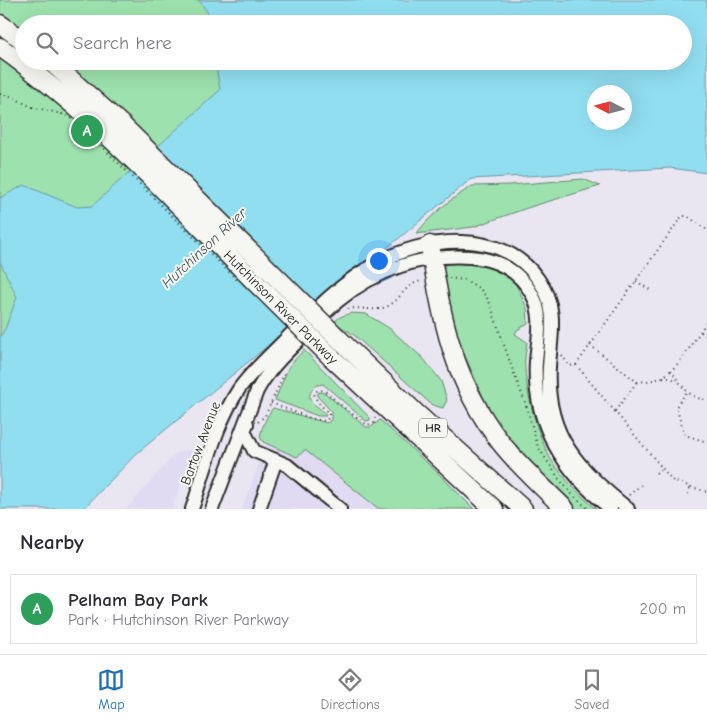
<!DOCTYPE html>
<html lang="en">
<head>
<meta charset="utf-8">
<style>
	body { margin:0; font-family:"Comic Neue",sans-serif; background:#f2f2f3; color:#2b2b33 }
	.compass { position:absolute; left:587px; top:85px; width:45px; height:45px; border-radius:50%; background:#fff; box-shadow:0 5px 20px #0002; rotate:276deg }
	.you { position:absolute; left:378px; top:260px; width:18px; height:18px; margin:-12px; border:4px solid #fff; border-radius:50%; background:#1a73e8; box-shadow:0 0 0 8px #1a73e833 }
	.badge { display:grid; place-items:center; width:32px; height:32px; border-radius:50%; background:#1f6fb2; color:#fff; font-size:16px; font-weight:700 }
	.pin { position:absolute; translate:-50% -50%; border:2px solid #fff; box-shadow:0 1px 5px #0006 }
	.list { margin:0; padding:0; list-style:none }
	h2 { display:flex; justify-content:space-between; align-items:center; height:65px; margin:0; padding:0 20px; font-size:21px }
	h2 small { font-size:16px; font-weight:400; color:#7c7c81 }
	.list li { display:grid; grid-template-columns:32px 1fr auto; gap:15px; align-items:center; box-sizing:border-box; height:70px; margin:0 10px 10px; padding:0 10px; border:1px solid #e1e1e2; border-radius:0px }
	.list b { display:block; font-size:19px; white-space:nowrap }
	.list p { margin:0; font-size:16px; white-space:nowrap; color:#7c7c81 }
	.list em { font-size:16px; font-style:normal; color:#7c7c81 }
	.icon { flex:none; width:28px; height:28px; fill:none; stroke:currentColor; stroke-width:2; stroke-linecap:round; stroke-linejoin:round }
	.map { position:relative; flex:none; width:707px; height:509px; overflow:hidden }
	.search { position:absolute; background:#fff; box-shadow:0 5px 20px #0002; left:15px; right:15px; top:15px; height:55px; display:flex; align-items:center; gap:12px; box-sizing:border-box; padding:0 18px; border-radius:28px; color:#7c7c81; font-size:19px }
	.sheet { height:145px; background:#fff }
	nav { display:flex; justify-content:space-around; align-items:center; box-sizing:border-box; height:70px; border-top:1px solid #e1e1e2; background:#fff; font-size:14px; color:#7c7c81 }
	nav a { display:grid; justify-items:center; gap:2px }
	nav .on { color:#1f6fb2 }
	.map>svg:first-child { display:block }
	.built { fill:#e0dbf2 }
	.green { fill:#9de1ae; stroke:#64866c }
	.water { fill:#91def1; stroke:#6896a2; fill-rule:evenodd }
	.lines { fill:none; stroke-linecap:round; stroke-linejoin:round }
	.minor-casing { stroke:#2b2b2b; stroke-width:16 }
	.highway-casing { stroke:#2b2b2b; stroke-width:21 }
	.path { stroke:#2b2b2b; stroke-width:2; stroke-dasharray:1 4; stroke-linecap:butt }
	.minor { stroke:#f6f6f2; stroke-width:12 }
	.highway { stroke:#f6f6f2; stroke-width:18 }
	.highway-bridge-casing { stroke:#2b2b2b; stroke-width:21; stroke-linecap:butt }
	.path-bridge { stroke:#2b2b2b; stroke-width:2; stroke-dasharray:1 4; stroke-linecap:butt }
	.highway-bridge { stroke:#f6f6f2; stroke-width:18 }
	.labels { text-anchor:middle; stroke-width:4; stroke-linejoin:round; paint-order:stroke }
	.shield { fill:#f6f6f2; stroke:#686867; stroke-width:1 }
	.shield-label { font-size:12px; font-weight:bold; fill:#2b2b2b }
	.street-label { font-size:14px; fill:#2b2b2b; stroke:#f6f6f2 }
	.water-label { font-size:15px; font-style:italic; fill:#44585c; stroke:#f6f6f2 }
</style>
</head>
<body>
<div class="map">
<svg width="707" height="509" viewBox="0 0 707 509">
	<rect width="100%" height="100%" fill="#e9e6f2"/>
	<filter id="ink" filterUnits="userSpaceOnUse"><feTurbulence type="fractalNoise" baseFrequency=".02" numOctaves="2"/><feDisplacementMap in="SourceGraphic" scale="10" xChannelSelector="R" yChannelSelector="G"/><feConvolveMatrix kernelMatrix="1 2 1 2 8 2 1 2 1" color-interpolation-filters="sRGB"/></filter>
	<g filter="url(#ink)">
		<!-- built -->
		<path class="built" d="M275,420L380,509H242Z
			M195,448L172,509H126L176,453Z"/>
		<!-- green -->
		<path class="green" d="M0,0H346L322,24H24V61H287L0,368Z
			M583,179L600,186L530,207L473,227L416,234L427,221L448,202L472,186L510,185Z
			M455,262L491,268L515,282L527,308L528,324L517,330L515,334L527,342C526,351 524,360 525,369C527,396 539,443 554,464C566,481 581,496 596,509H574L514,446L491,414L454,332L442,271L446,264Z
			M351,313L366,314L389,328L423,358L441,381L447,400L443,408L432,405L354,335L338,325L335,321L340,317Z
			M304,350L370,418V420L366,421L323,384C318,385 314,385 312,390C303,403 322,406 326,416H318L275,400L289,366Z
			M319,392L325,393L366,427H371L380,420L437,472L474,509H379L305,450L297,457L263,442L260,437C262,426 267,416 273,408L327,423L331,420V411L318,397L317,395Z"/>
		<!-- water -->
		<path class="water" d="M199,0H707V173L670,168L471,179L136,454L83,509H0V337L5,329L17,297L0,262V198L24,185L77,207L92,206L220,90L215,61H683V24H211L210,16ZM594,92H624V122H594Z"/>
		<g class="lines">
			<defs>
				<path id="minor" d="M247,424L244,431L254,451L287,465L340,509
					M192,509C206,469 215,425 239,389C251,372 268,357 283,342C311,314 339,284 375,264C423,237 502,227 538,279C559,308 551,334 549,367C545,436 579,469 628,509
					M212,509L257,391C268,370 284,355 300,339C312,326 324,313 338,301C374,271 423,253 470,257C497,259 519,271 532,294C544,315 538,338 536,361C532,423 564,472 611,509
					M259,509L276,460"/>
				<path id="highway" d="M0,24L24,41
					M0,47C94,114 172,199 253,280
					M50,61L121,124L266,267
					M430,245C442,321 453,381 501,443C520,467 544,488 565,509
					M344,344L417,414L523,509
					M332,358L494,509"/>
			</defs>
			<!-- minor casing -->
			<use href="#minor" class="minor-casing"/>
			<!-- highway casing -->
			<use href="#highway" class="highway-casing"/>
			<!-- path -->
			<path class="path" d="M0,94L10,96L32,107L62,114
				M449,278L464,280L471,283L481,290L489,301L512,368L526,405L538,447L559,479L572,494L588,509
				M636,281L650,290
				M348,309C361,306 375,313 388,306C402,299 404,284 422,281
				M701,332L707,336
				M590,345L637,382C645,381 652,381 660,378C678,371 696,337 707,321
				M562,355L569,366L576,365
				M576,365L682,216H687L707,230
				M576,365L673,481L707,492
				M671,370C681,385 688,398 707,400
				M663,377L678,380
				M686,393L676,407L685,435L707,442
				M271,403L313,419L325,421L329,418V414L317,401L314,394L317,391L324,390L338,403L367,425L374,423L375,417
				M615,411L637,382
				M258,422L265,416L285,372
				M656,473L663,468
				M688,494L690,487
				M629,495L641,485"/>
			<!-- minor -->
			<use href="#minor" class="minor"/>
			<!-- highway -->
			<use href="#highway" class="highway"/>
			<defs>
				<path id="highway-bridge" d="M266,267L344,344
					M253,280L332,358"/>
			</defs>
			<!-- highway-bridge casing -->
			<use href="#highway-bridge" class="highway-bridge-casing"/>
			<!-- path-bridge -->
			<path class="path-bridge" d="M62,114L71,118L83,128L239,282"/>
			<!-- highway-bridge -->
			<use href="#highway-bridge" class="highway-bridge"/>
		</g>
	</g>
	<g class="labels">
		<!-- shield labels -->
		<rect class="shield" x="419" y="418.5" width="28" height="19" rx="4"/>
		<g class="shield-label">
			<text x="433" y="432">HR</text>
		</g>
		<!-- street labels -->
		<g class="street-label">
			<text transform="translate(281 307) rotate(45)" y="5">Hutchinson River Parkway</text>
			<text transform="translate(200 443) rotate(-69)" y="5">Bartow Avenue</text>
		</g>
		<!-- water labels -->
		<g class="water-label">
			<text transform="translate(204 248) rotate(-43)" y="5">Hutchinson River</text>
		</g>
	</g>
</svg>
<svg class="compass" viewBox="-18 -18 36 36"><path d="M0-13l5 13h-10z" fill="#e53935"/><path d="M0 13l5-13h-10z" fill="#7c7c81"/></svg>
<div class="you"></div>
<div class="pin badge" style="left:87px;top:131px;background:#2e9e5b">A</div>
<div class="search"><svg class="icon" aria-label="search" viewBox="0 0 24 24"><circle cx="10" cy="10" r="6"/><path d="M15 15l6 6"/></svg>Search here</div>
</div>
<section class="sheet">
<h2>Nearby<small></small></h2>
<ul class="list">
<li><span class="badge" style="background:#2e9e5b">A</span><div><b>Pelham Bay Park</b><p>Park · Hutchinson River Parkway</p></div><em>200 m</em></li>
</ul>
</section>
<nav>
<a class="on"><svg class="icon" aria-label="map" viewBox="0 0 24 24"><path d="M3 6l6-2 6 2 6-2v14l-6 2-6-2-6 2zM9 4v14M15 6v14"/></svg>Map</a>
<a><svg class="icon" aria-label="directions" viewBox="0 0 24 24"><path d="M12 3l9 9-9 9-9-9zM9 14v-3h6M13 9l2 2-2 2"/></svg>Directions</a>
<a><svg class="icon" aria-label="saved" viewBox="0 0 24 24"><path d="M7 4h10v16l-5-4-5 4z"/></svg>Saved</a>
</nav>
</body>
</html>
